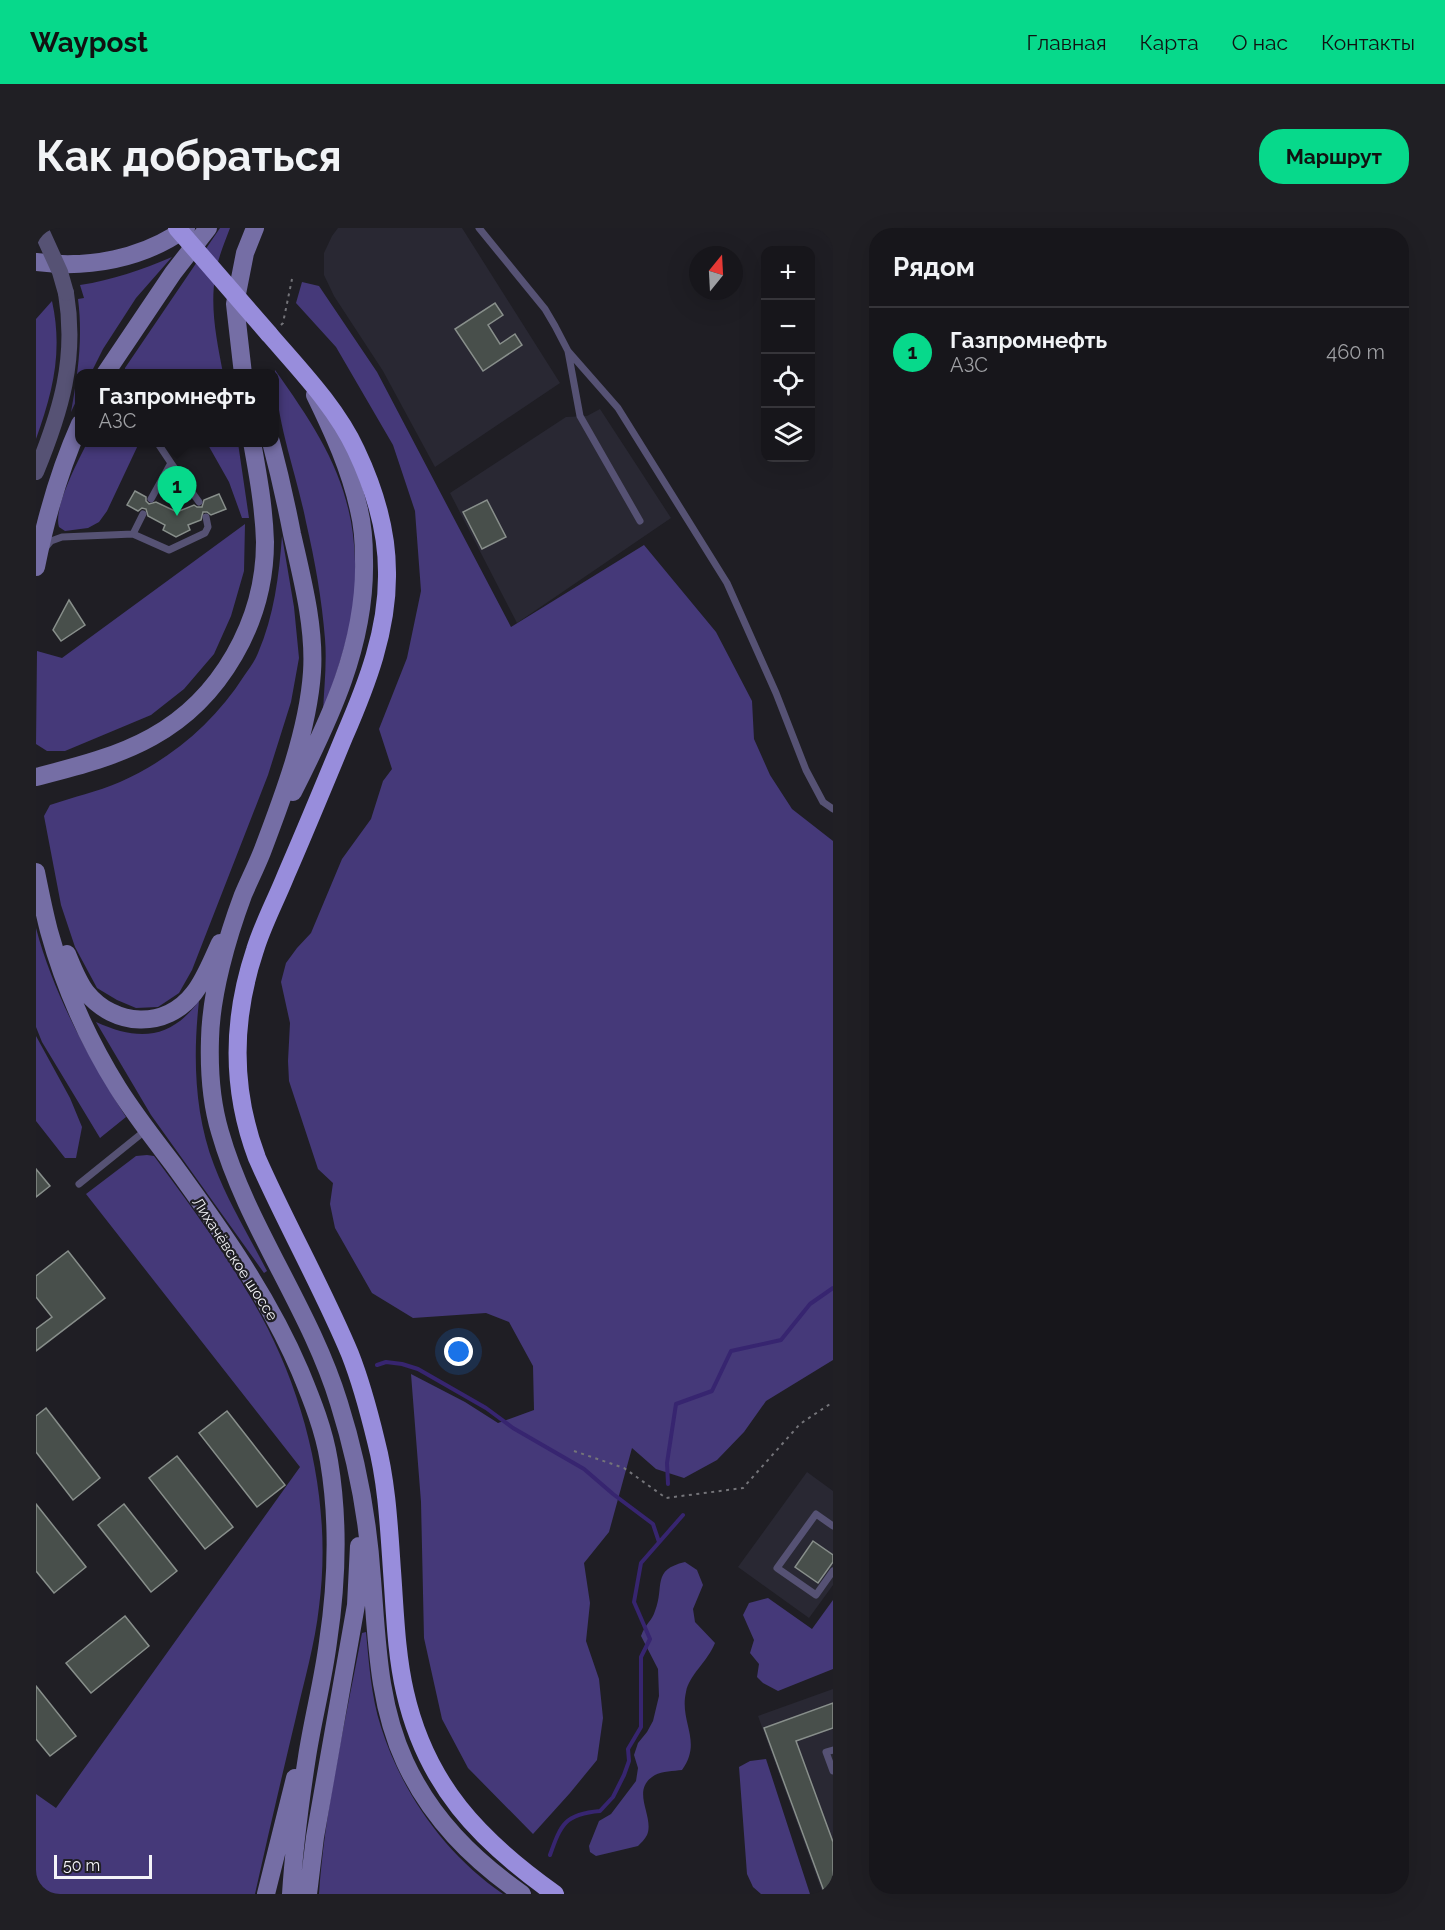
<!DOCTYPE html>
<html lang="ru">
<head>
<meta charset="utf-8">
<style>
	body { margin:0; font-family:Raleway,sans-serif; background:#201f24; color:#f1f3f6 }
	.controls { position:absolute; right:18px; top:18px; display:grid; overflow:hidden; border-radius:12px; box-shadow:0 6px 24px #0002 }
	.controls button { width:54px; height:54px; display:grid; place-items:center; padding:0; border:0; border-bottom:2px solid #36353a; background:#17161b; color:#f1f3f6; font:30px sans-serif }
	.compass { position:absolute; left:653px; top:18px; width:54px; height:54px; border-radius:50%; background:#17161b; box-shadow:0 6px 24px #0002; rotate:18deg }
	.scale { position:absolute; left:18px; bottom:15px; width:98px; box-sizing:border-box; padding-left:6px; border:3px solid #f4f4f8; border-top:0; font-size:16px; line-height:21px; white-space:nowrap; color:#f4f4f8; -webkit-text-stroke:4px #1f1e24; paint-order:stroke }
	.you { position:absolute; left:423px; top:1124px; width:21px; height:21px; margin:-15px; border:4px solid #fff; border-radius:50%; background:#1a73e8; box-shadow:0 0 0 9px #1a73e833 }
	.badge { display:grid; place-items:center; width:39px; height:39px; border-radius:50%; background:#07d98b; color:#111; font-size:20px; font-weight:700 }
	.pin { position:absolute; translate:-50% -50px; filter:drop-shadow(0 2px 3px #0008) }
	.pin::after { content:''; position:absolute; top:32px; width:21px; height:18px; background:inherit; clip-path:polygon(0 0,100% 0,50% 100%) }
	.popup { position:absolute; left:39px; top:141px; width:204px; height:78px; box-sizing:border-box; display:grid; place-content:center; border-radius:12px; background:#17161b; filter:drop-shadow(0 2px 4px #0005); font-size:20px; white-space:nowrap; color:#9e9fa3 }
	.popup b { font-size:22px; color:#f1f3f6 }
	.popup::after { content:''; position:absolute; left:50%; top:100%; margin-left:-12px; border:12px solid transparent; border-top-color:#17161b }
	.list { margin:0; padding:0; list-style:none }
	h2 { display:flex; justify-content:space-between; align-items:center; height:78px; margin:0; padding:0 24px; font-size:26px }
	h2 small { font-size:20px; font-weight:400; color:#9e9fa3 }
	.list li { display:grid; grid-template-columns:39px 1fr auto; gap:18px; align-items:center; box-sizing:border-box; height:90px; padding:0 24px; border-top:2px solid #36353a }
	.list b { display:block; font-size:22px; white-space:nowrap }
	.list p { margin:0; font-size:20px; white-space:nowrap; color:#9e9fa3 }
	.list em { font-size:20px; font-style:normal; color:#9e9fa3 }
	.icon { flex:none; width:33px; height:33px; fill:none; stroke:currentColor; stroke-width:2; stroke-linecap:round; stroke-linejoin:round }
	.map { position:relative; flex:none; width:797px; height:1666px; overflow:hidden; border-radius:24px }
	header { display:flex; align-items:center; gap:36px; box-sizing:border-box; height:84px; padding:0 30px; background:#07d98b; color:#111 }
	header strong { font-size:28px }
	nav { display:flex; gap:33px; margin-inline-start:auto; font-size:21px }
	.intro { display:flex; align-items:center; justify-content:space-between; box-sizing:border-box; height:144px; padding:0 36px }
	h1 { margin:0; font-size:42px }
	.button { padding:15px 27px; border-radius:24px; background:#07d98b; color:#111; font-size:21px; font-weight:700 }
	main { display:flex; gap:36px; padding:0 36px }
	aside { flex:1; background:#17161b; border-radius:24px; box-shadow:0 6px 24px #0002 }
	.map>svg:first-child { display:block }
	.built { fill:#292833 }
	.green { fill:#453979 }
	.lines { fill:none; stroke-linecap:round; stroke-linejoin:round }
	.stream { stroke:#372570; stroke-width:4 }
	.building { fill:#484f4b; stroke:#888f8b; stroke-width:1.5 }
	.path { stroke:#747479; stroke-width:2; stroke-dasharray:3 4.5; stroke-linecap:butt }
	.service { stroke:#565274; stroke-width:7 }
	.tertiary { stroke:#565274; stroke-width:16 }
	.secondary { stroke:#756ea5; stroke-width:18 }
	.trunk { stroke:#988ddc; stroke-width:18 }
	.tertiary-bridge { stroke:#565274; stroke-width:16 }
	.trunk-bridge { stroke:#988ddc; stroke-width:18 }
	.labels { text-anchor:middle; stroke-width:4.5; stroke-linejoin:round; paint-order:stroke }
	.street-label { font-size:15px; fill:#f4f4f8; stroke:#1f1e24 }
</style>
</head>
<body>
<header>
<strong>Waypost</strong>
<nav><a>Главная</a><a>Карта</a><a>О нас</a><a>Контакты</a></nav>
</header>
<div class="intro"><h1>Как добраться</h1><a class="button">Маршрут</a></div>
<main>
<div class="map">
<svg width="797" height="1666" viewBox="0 0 797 1666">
	<rect width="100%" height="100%" fill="#1f1e24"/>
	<!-- built -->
	<path class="built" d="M302,0H426L524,155L399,239L347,143L298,68L288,47V25L296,8Z
		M564,181L635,290L481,395L414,265L530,189L551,188Z
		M771,1244L797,1263V1357L773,1390L702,1339Z
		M797,1461V1666H787L722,1488Z"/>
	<!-- green -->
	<path class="green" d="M184,0H194C188,16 181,32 179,49C174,81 181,114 187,145H89V140Z
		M136,29L100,70L67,121L55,145L44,146L43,167L35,184C42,145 47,110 42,71L48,70L44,57C77,52 105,42 136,29Z
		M266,54L283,58L341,144L475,399L608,317L680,404L716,473L718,511L734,547L756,581L797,613V1132L730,1173L708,1204L681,1232L648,1250L620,1241L596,1220L573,1304L548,1335L554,1375L550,1413L563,1451L567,1490L561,1532L534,1565L497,1606L432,1540L406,1491L388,1410L385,1274L375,1146L429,1174L462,1195L498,1182L497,1138L473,1094L450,1085L377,1090L336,1065L299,1000L294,976L297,955L282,941L253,853L252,833L254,795L245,754L250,735L261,720L275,705L306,631L335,591L347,553L356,541L343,501L371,430L385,363L379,283L357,217L300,119L260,75Z
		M16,73C27,123 17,164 0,211V91Z
		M239,142C283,204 317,255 319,333C319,343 321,355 320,365C314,406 301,445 287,484C288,460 291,435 289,411C286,372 279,333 270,294C260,243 240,195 239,142Z
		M51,215H103L71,283L63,294L52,300L29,303L23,299C17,280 42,233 51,215Z
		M171,215H202L213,290H206L193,254Z
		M209,296L208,343L195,388L178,426L148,461L115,487L29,523H11L0,516L1,423L26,430Z
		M246,308L258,379L263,430L255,474L232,547L156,742L143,765L122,779L100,780L81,772L61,760L39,719L25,677L8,588L14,577C37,569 61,564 84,554C134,532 178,495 208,448C213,441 219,433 222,425C238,388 243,348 246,308Z
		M0,700C18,768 53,830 90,889L64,910L6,814L0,799Z
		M163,773C157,827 158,885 178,937C192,974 213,1008 231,1043L228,1045L115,887L60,794C102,813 134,812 163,773Z
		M0,808L34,870L46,899L40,930H29L0,893Z
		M111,927L118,928C152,974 186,1020 215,1070C269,1161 297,1273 283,1379C279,1416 268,1453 260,1489C246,1548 232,1607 219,1666H0V1566L20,1580L264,1239L50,966L100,928Z
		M649,1334L661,1342L667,1357L657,1381L659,1394L679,1415C672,1433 653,1447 650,1464C643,1494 667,1513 646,1542C638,1543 626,1543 619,1547C593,1562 619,1588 611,1607C609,1611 605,1615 602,1618L560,1628L554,1624L553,1618L563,1593L575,1586L600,1553L602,1540L598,1527L602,1515L611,1504L617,1493L623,1468L622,1441L605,1408C609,1396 616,1393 619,1383C629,1358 615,1342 649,1334Z
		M732,1370L776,1401L797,1372V1441L742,1463L727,1455L721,1449L723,1436L714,1425L718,1412L707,1387L713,1375Z
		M330,1404C333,1435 335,1468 345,1499C366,1565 409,1626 467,1666H283C289,1578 310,1491 326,1405Z
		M730,1531L774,1666H725L717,1659L711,1646L703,1539L714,1533Z"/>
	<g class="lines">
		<!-- stream -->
		<path class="stream" d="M341,1137L350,1134L366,1136L382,1141L450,1180L477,1200L548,1241L577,1266L617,1296L623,1314
			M632,1256L631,1235L640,1176L676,1163L695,1123L745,1112L774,1076L797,1060
			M514,1627C525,1596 529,1586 564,1583L577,1569L588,1547L593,1533L592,1521L605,1499V1429L614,1411L598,1374L605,1335L647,1287"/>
	</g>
	<!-- building -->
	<path class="building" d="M459,75L467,87L452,97L464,116L479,106L486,117L447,143L419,101Z
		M99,263L110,269V273L113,276L120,274L141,284L158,277L161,279H166L168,272L183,266L190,281L175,287L171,284H167L165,292L152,297L154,302L140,309L127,302L129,297L112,288L110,281L106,280L102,283L91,277Z
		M451,272L470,309L446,321L427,284Z
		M33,372L49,397L25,413L17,402Z
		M0,941L14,958L0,969Z
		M32,1023L69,1070L0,1123V1101L16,1089L0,1069V1048Z
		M10,1180L64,1250L37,1272L0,1224V1188Z
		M191,1183L249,1257L221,1279L163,1205Z
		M141,1228L197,1299L169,1321L113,1250Z
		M0,1276L50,1339L18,1365L0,1343Z
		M88,1276L141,1343L115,1364L62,1297Z
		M777,1313L797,1327V1334L782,1355L759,1339Z
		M89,1388L113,1418L55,1465L30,1435Z
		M0,1458L40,1508L14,1528L0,1511Z
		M797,1475V1500L760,1513L797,1614V1666H789L728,1500Z"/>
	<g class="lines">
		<!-- path -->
		<path class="path" d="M245,97L247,95L256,51
			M538,1223L588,1240L630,1270L707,1260L764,1196L797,1174"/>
		<!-- service -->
		<path class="service" d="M443,0L509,81L519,98L532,123L544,188L604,293
			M532,123L582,180L691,355L740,465L770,542L787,574L797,581
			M135,235L163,274
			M115,271L135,235L121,214
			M97,306L133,322L169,305L172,299L170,289
			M9,320L15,313L26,309L97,306L107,286
			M43,956L110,902
			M797,1298L780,1286L741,1340L780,1367L797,1343
			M797,1522L790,1524L797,1543"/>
		<!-- tertiary -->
		<path class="tertiary" d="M0,244C25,183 41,131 30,65"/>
		<!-- secondary -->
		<path class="secondary" d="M0,34C52,41 107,31 150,0
			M69,146L137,45L172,0
			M207,146L199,76L209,25L219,0
			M235,214C243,244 250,275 256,306C266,350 279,399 276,444C272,503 247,569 226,624C220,639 213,653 207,667C191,710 175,766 174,811C173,842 175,874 184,904C211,999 274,1080 303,1175C321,1232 332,1291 336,1351C341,1413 342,1476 369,1534C395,1590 436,1631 486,1666
			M0,339C10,289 23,243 44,196
			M0,549C39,539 80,529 116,509C185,471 229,393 229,314C228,280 222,247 216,214
			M257,564C294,491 330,416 328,332C328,315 327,298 323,282C314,241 297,204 279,167
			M0,644C4,664 8,684 13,703C28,758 52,812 82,860C99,887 118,911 137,936C185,1002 232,1068 264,1143C276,1172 288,1202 293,1233C303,1293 301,1354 292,1414C287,1453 277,1490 271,1529C264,1574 258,1620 255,1666
			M31,726C36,738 42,754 50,764C78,799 130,802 158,765C169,751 176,732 184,715
			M230,1666L259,1550
			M272,1666L279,1609L320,1377L323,1318"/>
		<!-- trunk -->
		<path class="trunk" d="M233,106C264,142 300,179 320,222C338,260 351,301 351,344C352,402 331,456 308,509C289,555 270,601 250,647C240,672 227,696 219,722C196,791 195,861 221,930C250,996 286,1059 314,1126C325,1154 333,1184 340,1213C351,1255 353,1300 356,1343C359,1383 360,1425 369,1464C390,1557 443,1612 519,1666"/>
		<!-- tertiary-bridge -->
		<path class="tertiary-bridge" d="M4,0L24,44L30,65"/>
		<!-- trunk-bridge -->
		<path class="trunk-bridge" d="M141,0L233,106"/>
	</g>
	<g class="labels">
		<!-- street labels -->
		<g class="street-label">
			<text transform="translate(199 1031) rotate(57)" y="5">Лихачёвское шоссе</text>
		</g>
	</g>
</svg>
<div class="controls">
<button>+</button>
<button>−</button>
<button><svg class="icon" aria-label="locate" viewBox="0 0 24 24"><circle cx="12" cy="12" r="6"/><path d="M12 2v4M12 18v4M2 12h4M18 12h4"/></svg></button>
<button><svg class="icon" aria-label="layers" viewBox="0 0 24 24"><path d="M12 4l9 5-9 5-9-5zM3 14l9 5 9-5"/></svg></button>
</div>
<svg class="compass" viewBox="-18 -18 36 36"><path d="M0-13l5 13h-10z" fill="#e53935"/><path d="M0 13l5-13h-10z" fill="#9e9fa3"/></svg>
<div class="scale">50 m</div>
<div class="you"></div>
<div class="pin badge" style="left:141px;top:288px">1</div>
<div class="popup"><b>Газпромнефть</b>АЗС</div>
</div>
<aside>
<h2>Рядом<small></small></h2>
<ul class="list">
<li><span class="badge">1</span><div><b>Газпромнефть</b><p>АЗС</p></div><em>460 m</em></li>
</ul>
</aside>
</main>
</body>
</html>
